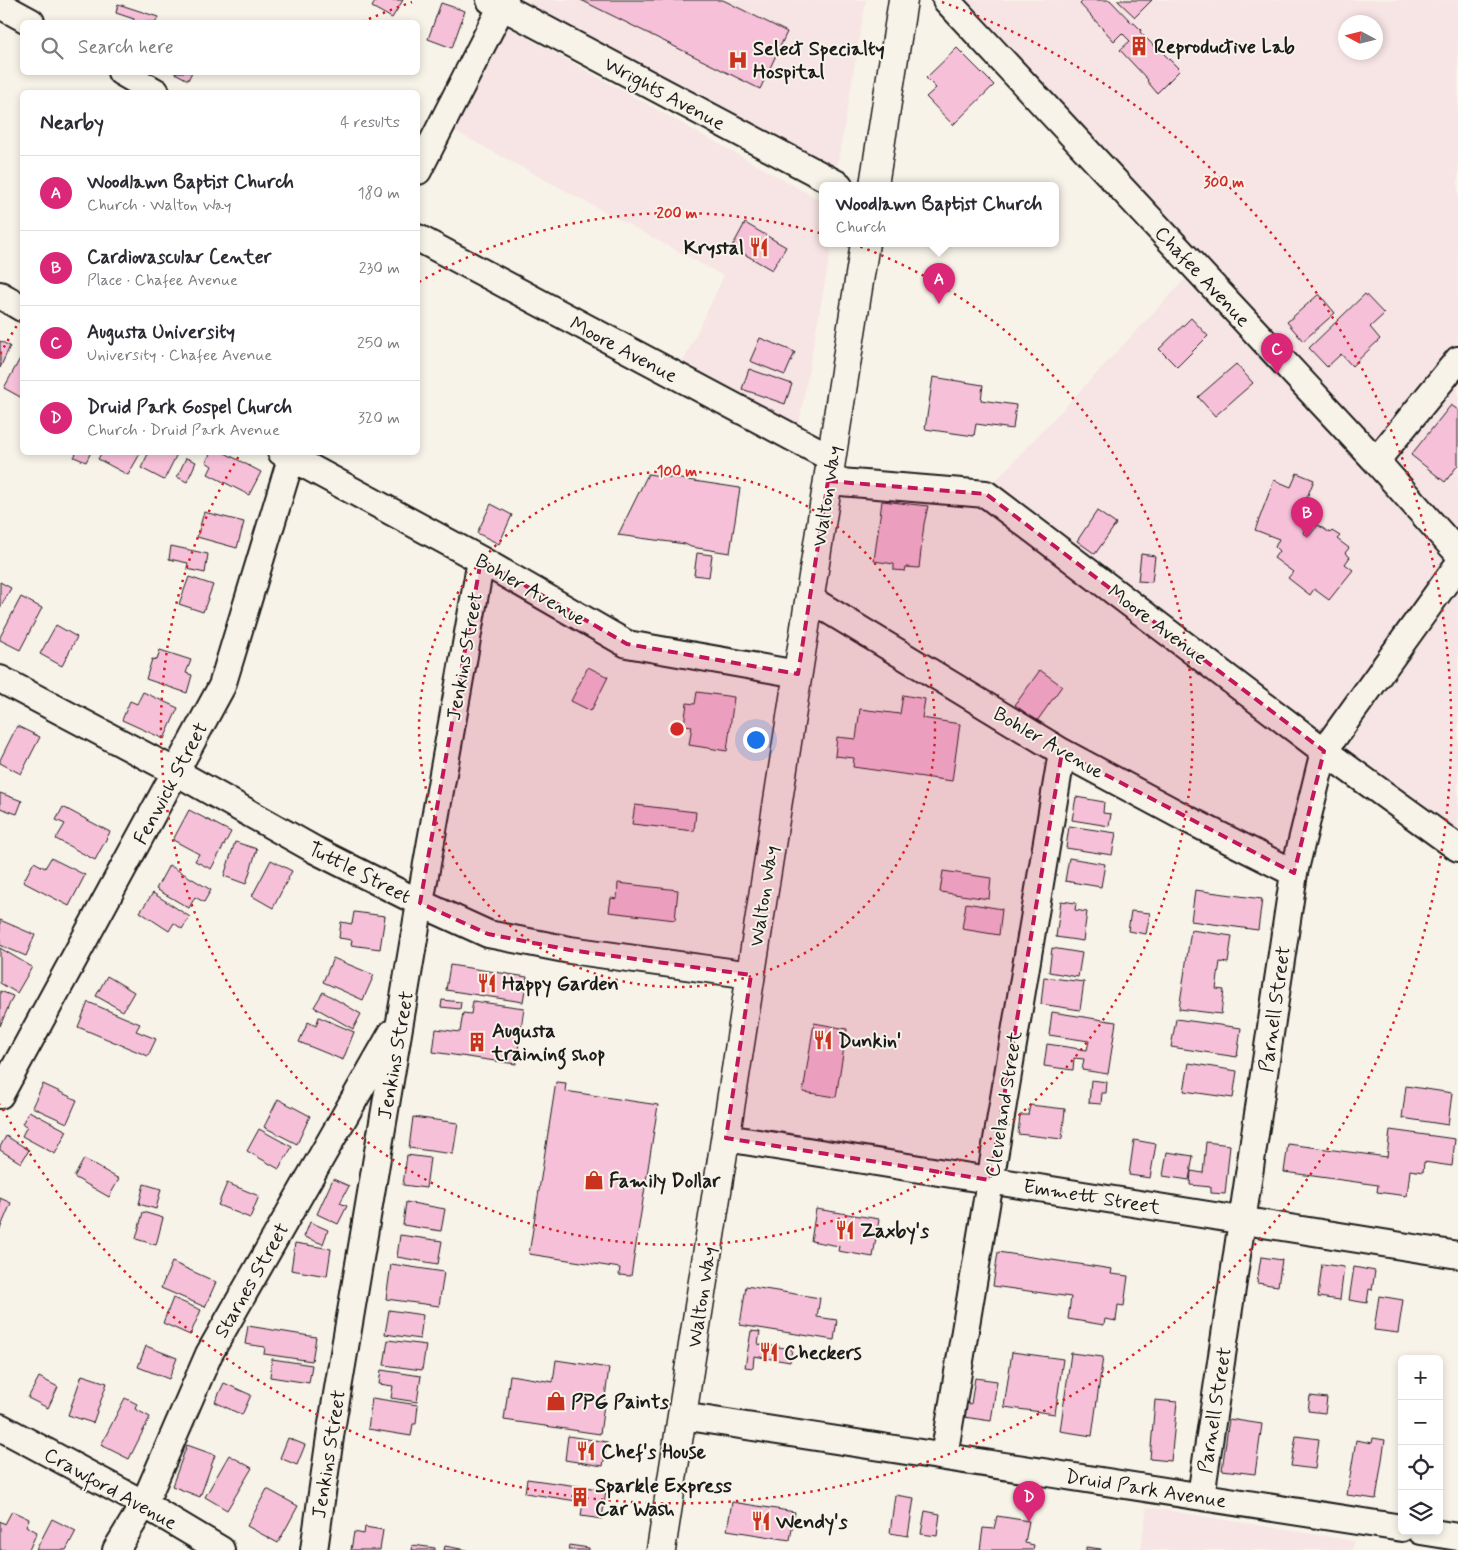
<!DOCTYPE html>
<html lang="en">
<head>
<meta charset="utf-8">
<style>
	body { margin:0; font-family:Mynerve,sans-serif; background:#f2f2f3; color:#2b2b33 }
	.controls { position:absolute; right:15px; bottom:15px; display:grid; overflow:hidden; border-radius:8px; box-shadow:0 2px 8px #0003 }
	.controls button { width:45px; height:45px; display:grid; place-items:center; padding:0; border:0; border-bottom:1px solid #e1e1e2; background:#fff; color:#2b2b33; font:25px sans-serif }
	.compass { position:absolute; left:1338px; top:15px; width:45px; height:45px; border-radius:50%; background:#fff; box-shadow:0 2px 8px #0003; rotate:277deg }
	.you { position:absolute; left:755px; top:739px; width:18px; height:18px; margin:-12px; border:4px solid #fff; border-radius:50%; background:#1a73e8; box-shadow:0 0 0 8px #1a73e833 }
	.badge { display:grid; place-items:center; width:32px; height:32px; border-radius:50%; background:#db2777; color:#fff; font-size:16px; font-weight:700 }
	.pin { position:absolute; translate:-50% -41px; filter:drop-shadow(0 1px 2px #0008) }
	.pin::after { content:''; position:absolute; top:26px; width:18px; height:15px; background:inherit; clip-path:polygon(0 0,100% 0,50% 100%) }
	.popup { position:absolute; left:819px; top:182px; width:240px; height:65px; box-sizing:border-box; display:grid; place-content:center; border-radius:8px; background:#fff; filter:drop-shadow(0 1px 4px #0005); font-size:16px; white-space:nowrap; color:#7c7c81 }
	.popup b { font-size:19px; color:#2b2b33 }
	.popup::after { content:''; position:absolute; left:50%; top:100%; margin-left:-10px; border:10px solid transparent; border-top-color:#fff }
	.list { margin:0; padding:0; list-style:none }
	h2 { display:flex; justify-content:space-between; align-items:center; height:65px; margin:0; padding:0 20px; font-size:21px }
	h2 small { font-size:16px; font-weight:400; color:#7c7c81 }
	.list li { display:grid; grid-template-columns:32px 1fr auto; gap:15px; align-items:center; box-sizing:border-box; height:75px; padding:0 20px; border-top:1px solid #e1e1e2 }
	.list b { display:block; font-size:19px; white-space:nowrap }
	.list p { margin:0; font-size:16px; white-space:nowrap; color:#7c7c81 }
	.list em { font-size:16px; font-style:normal; color:#7c7c81 }
	.icon { flex:none; width:28px; height:28px; fill:none; stroke:currentColor; stroke-width:2; stroke-linecap:round; stroke-linejoin:round }
	.map { position:relative; flex:none; width:1458px; height:1550px; overflow:hidden }
	.search { position:absolute; background:#fff; box-shadow:0 2px 8px #0003; left:20px; top:20px; width:400px; height:55px; display:flex; align-items:center; gap:12px; box-sizing:border-box; padding:0 18px; border-radius:8px; color:#7c7c81; font-size:19px }
	.panel { position:absolute; background:#fff; box-shadow:0 2px 8px #0003; left:20px; top:90px; width:400px; height:365px; border-radius:8px }
	.map>svg:first-child { display:block }
	.built { fill:#f7e4e4; fill-rule:evenodd }
	.building { fill:#f7c0d9; stroke:#1c1c1c }
	.lines { fill:none; stroke-linecap:round; stroke-linejoin:round }
	.minor-casing { stroke:#1c1c1c; stroke-width:30 }
	.major-casing { stroke:#1c1c1c; stroke-width:31 }
	.minor { stroke:#f7f3e8; stroke-width:26 }
	.major { stroke:#f7f3e8; stroke-width:28 }
	.marked { fill:#c2185b; fill-opacity:0.2; stroke:#c2185b; stroke-width:4; stroke-dasharray:10 6; stroke-linejoin:round }
	.ring { fill:none; stroke:#d62828; stroke-width:2.5; stroke-dasharray:2.5 5 }
	.labels { text-anchor:middle; stroke-width:4; stroke-linejoin:round; paint-order:stroke }
	.poi-label { font-size:20px; font-weight:bold; fill:#1c1c1c; stroke:#f7f3e8; text-anchor:start }
	.street-label { font-size:20px; fill:#1c1c1c; stroke:#f7f3e8 }
	.centre { fill:#d62828; stroke:#f7f3e8; stroke-width:2.5 }
	.ring-label { font-size:15px; text-anchor:middle; font-weight:bold; fill:#d62828; stroke:#f7f3e8; stroke-width:4; stroke-linejoin:round; paint-order:stroke }
</style>
</head>
<body>
<div class="map">
<svg width="1458" height="1550" viewBox="0 0 1458 1550">
	<rect width="100%" height="100%" fill="#f7f3e8"/>
	<filter id="ink" filterUnits="userSpaceOnUse"><feTurbulence type="fractalNoise" baseFrequency=".02" numOctaves="2"/><feDisplacementMap in="SourceGraphic" scale="10" xChannelSelector="R" yChannelSelector="G"/><feConvolveMatrix kernelMatrix="1 2 1 2 8 2 1 2 1" color-interpolation-filters="sRGB"/></filter>
	<g filter="url(#ink)">
		<!-- built -->
		<path class="built" d="M517,0H866L836,172Z
			M959,0H1458V839L988,489L1205,258L1104,149ZM1346,22H1376V52H1346Z
			M504,25L823,202V243H832L799,423H785L683,362L724,276L453,130Z
			M1147,1507L1354,1541L1352,1550H1141Z"/>
		<!-- building -->
		<path class="building" d="M376,0H403L392,18L372,7Z
			M581,0H723L787,32L760,89Z
			M1084,0H1110L1132,23H1134L1141,30L1140,32L1160,52L1161,51L1180,70L1157,93L1147,81L1148,80L1120,50L1130,41L1122,33L1114,41L1080,4Z
			M1117,0H1152L1135,17Z
			M441,3L465,11L452,48L428,39Z
			M118,4L158,17L156,22H133L134,19L116,13Z
			M957,48L994,85L953,125L926,97L936,88L926,78Z
			M173,72H192L188,80Z
			M745,223L786,247L772,270L732,247Z
			M1319,294L1335,313L1303,341L1287,322Z
			M1365,294L1384,314L1370,327L1380,339L1352,366L1341,354L1327,367L1309,348Z
			M1191,318L1208,336L1177,367L1159,349Z
			M760,338L795,352L785,375L750,361Z
			M0,341L10,346L0,368Z
			M22,355V398L4,388Z
			M1236,364L1253,383L1215,416L1198,397Z
			M749,369L792,384L785,404L742,389Z
			M933,377L983,385L981,400L1016,405L1013,429L976,424L974,436L925,429Z
			M1451,405L1458,410V465L1445,482L1411,455Z
			M77,452H91L86,462L74,457Z
			M102,452H141L128,475L98,459Z
			M149,452H178L164,480L141,468Z
			M211,452H223L261,472L249,495L208,474L212,466L206,462Z
			M186,458L196,462L187,482L177,477Z
			M1297,473L1314,480L1306,500L1314,503L1303,533L1309,536L1318,525L1330,533L1332,531L1340,536L1337,539L1349,548L1345,553L1350,557L1345,564L1353,570L1329,600L1314,589L1310,595L1288,578L1293,572L1274,558L1279,551L1275,547L1279,539L1255,530L1274,480L1291,487Z
			M648,474L740,488L730,553L691,547L685,544L618,535Z
			M882,501L928,506L924,524L919,568L906,567L905,571L894,570V564L874,561Z
			M491,504L512,515L499,544L477,533Z
			M1097,511L1116,524L1095,554L1077,541Z
			M204,512L244,522L237,548L197,537Z
			M171,546L208,554L205,573L187,569L188,563L169,559Z
			M697,553L712,555L709,577L694,575Z
			M1141,554L1155,556L1152,582L1138,581Z
			M189,577L213,585L203,612L179,604Z
			M0,582L11,588L0,608Z
			M21,597L42,608L20,650L0,640V637Z
			M56,625L77,637L62,666L40,654Z
			M160,650L191,660L186,673L192,675L187,693L146,679L152,659L157,660Z
			M588,667L608,677L591,711L571,701Z
			M1040,670L1062,686L1037,721L1015,705Z
			M143,692L178,708L164,739L122,720L130,701L137,704Z
			M697,692L734,697L727,751L689,745L692,726L684,725L687,703L695,704Z
			M903,695L925,699L922,718L960,724L952,781L853,767L854,758L835,756L837,737L856,739L860,709L900,714Z
			M17,726L40,737L21,774L0,763V760Z
			M0,793L22,801L17,814L0,808Z
			M1076,797L1104,802L1103,813L1111,814L1109,826L1072,820Z
			M635,805L696,812L694,831L632,824Z
			M63,807L110,832L95,860L56,839L65,824L56,820Z
			M189,810L231,832L211,869L195,861L199,854L173,840Z
			M1069,826L1116,833L1112,855L1066,848Z
			M235,842L257,849L246,884L224,876Z
			M51,858L85,875L69,906L23,882L34,862L45,868Z
			M1069,858L1105,864L1101,887L1065,881Z
			M271,860L292,871L273,908L252,896Z
			M169,865L211,890L204,902L195,897L189,908L156,889Z
			M943,871L991,878L989,899L940,892Z
			M618,883L678,890L675,920L609,912L611,898L617,899Z
			M1195,890L1262,899L1258,930L1191,921Z
			M153,893L190,917L182,929L174,923L169,931L140,912Z
			M1061,901L1076,903L1075,910L1087,912L1083,941L1056,937Z
			M966,903L1002,909L999,935L962,929Z
			M1131,911L1150,913L1146,934L1128,931Z
			M354,912L385,916L380,949L351,945L352,940L339,938L341,922L352,924Z
			M0,920L35,935L26,956L0,945Z
			M1191,930L1232,936L1228,963L1220,962L1216,989L1224,990L1221,1014L1179,1009Z
			M0,948L32,967L17,993L0,983Z
			M1052,948L1082,953L1078,977L1049,972Z
			M333,958L374,975L363,1000L323,982Z
			M450,965L527,977L523,1002L446,990Z
			M107,976L134,992L123,1011L96,996Z
			M1044,977L1084,982L1080,1010L1041,1004Z
			M0,991L13,996L0,1026Z
			M323,992L361,1014L353,1029L314,1007Z
			M442,1000L461,1002L460,1009L441,1007Z
			M473,1001L524,1008L516,1064L433,1052L436,1029L460,1032L463,1013L471,1014Z
			M88,1002L140,1024L136,1031L156,1039L148,1056L78,1027Z
			M1052,1012L1116,1022L1108,1074L1082,1070L1084,1059L1074,1058L1073,1070L1044,1066L1047,1044L1087,1050L1089,1041L1049,1035Z
			M319,1017L354,1032L343,1060L299,1042L308,1022L316,1026Z
			M1176,1019L1241,1028L1237,1057L1171,1047Z
			M814,1023L847,1029L836,1097L803,1092Z
			M1189,1063L1237,1071L1233,1098L1184,1091Z
			M1091,1080L1107,1082L1106,1093H1102L1101,1104L1089,1103Z
			M556,1082L566,1083L565,1091L658,1105L631,1276L619,1275L620,1268L529,1254Z
			M43,1084L77,1100L67,1123L32,1107Z
			M1406,1086L1452,1093L1448,1125L1402,1118Z
			M278,1099L310,1116L297,1144L264,1127Z
			M1030,1105L1065,1109L1062,1139L1018,1134L1020,1115H1028Z
			M29,1111L67,1131L55,1154L22,1136L27,1126L22,1124Z
			M413,1117L458,1123L453,1154L409,1148Z
			M259,1129L292,1147L279,1169L247,1151Z
			M1390,1130L1455,1139L1452,1166L1424,1162L1423,1172L1410,1170L1407,1196L1377,1192L1378,1185L1284,1172L1288,1144L1387,1157Z
			M6,1136L29,1150L21,1163L0,1150V1147Z
			M1134,1140L1156,1144L1150,1178L1129,1175Z
			M1206,1142L1230,1145L1225,1194L1211,1193V1187L1190,1185L1191,1171L1203,1173Z
			M1167,1152L1193,1156L1189,1180L1163,1176Z
			M407,1155L430,1158L426,1188L403,1185Z
			M84,1159L119,1179L109,1197L74,1177Z
			M333,1179L349,1186L340,1203L347,1206L338,1224L317,1214Z
			M227,1183L259,1196L250,1218L218,1205Z
			M144,1184L161,1189L156,1209L139,1204Z
			M0,1198L11,1203L0,1229Z
			M406,1202L445,1209L441,1231L403,1225Z
			M816,1209L879,1219L873,1257L838,1251L839,1246L811,1241Z
			M143,1212L163,1218L156,1245L136,1239Z
			M310,1222L328,1230L323,1244L304,1237Z
			M400,1235L442,1241L438,1264L397,1257Z
			M295,1243L331,1249L327,1276L291,1270Z
			M998,1252L1112,1269L1111,1274L1128,1276L1124,1306L1118,1305L1116,1321L1105,1319L1104,1325L1068,1319L1071,1297L993,1286Z
			M1261,1257L1282,1260L1278,1286L1257,1283Z
			M172,1262L216,1282L205,1307L161,1288Z
			M391,1264L444,1272L439,1306L386,1299Z
			M1322,1264L1344,1267L1340,1300L1318,1297Z
			M1354,1267L1375,1271L1372,1290L1369,1289L1367,1303L1349,1300Z
			M746,1286L820,1298L817,1317L837,1320L834,1340L740,1325Z
			M1379,1296L1403,1300L1398,1333L1374,1330Z
			M173,1298L201,1310L190,1335L163,1323Z
			M389,1310L423,1315L420,1339L385,1334Z
			M248,1326L316,1337L312,1361L264,1354L265,1347L245,1344Z
			M751,1331L760,1332L758,1344L792,1349L790,1362L754,1356L753,1368L745,1367Z
			M388,1340L426,1345L422,1370L384,1365Z
			M146,1346L177,1358L169,1379L138,1367Z
			M1012,1352L1063,1359L1055,1414L1004,1407Z
			M1071,1353L1103,1357L1092,1436L1060,1431Z
			M272,1359L312,1365L309,1383L270,1377Z
			M556,1360L609,1368L600,1434L504,1420L510,1375L553,1382Z
			M381,1370L421,1376L417,1402L391,1398L393,1386L379,1384Z
			M82,1375L107,1383L93,1423L68,1415Z
			M39,1377L58,1387L48,1408L28,1398Z
			M975,1378L997,1381L991,1421L964,1417L965,1403L971,1404Z
			M224,1383L251,1395L242,1415L215,1402Z
			M1310,1396L1327,1398L1325,1413L1308,1411Z
			M125,1398L137,1404L135,1409L150,1417L129,1459L101,1445Z
			M372,1398L418,1405L416,1424H413L411,1436L368,1429Z
			M1155,1400L1177,1402L1171,1461L1150,1459Z
			M1229,1419L1262,1424L1255,1474L1222,1470Z
			M568,1436L607,1442L603,1466L565,1460Z
			M1296,1436L1319,1439L1315,1469L1291,1466Z
			M288,1438L305,1445L297,1465L280,1458Z
			M1373,1438L1385,1440L1376,1499L1347,1495L1356,1440L1372,1443Z
			M187,1445L215,1455L200,1497L172,1486Z
			M229,1455L252,1468L227,1510L205,1497Z
			M1439,1469L1443,1470L1439,1494Z
			M527,1479L606,1490L602,1519L581,1516L583,1502L525,1493Z
			M267,1489L298,1506L278,1543L247,1526Z
			M895,1495L914,1498L908,1536L890,1533Z
			M732,1502L795,1512L790,1540L727,1530Z
			M12,1511L29,1519L26,1526L37,1532L29,1550H0V1521L5,1524Z
			M925,1511L940,1514L937,1536L921,1534Z
			M997,1516L1029,1521L1025,1543L1034,1545L1033,1550H980L983,1528L994,1529Z
			M52,1519L76,1531L66,1550H36Z
			M365,1527L383,1530L380,1550H351L354,1532L364,1534Z
			M413,1545L435,1548V1550H412Z
			M569,1545L589,1548V1550H568Z
			M445,1546L466,1550H444Z
			M1086,1547L1101,1549V1550H1086Z"/>
		<g class="lines">
			<defs>
				<path id="minor" d="M490,0L839,185
					M946,0L1376,461L1458,553
					M0,5L31,22
					M121,72L156,92
					M418,171L505,0
					M418,238L831,458
					M0,295L22,308
					M281,452L481,560L627,644L798,674
					M1376,461L1458,360
					M828,481L986,494L1324,751L1458,848
					M810,599L1062,752L1187,819L1294,873
					M0,679L176,772L315,850L420,903L488,934L570,950L751,975
					M0,1095L222,686L293,452
					M726,1138L1458,1255
					M682,1416L1402,1528
					M0,1427L144,1504L221,1550
					M944,1456L1062,752
					M1201,1496L1294,873L1324,751L1458,565
					M1421,1531L1458,1537
					M116,1550L144,1504L209,1354L392,1033
					M314,1550L331,1430L420,903L481,560"/>
				<path id="major" d="M874,185L903,0
					M661,1550L865,243"/>
			</defs>
			<!-- minor casing -->
			<use href="#minor" class="minor-casing"/>
			<!-- major casing -->
			<use href="#major" class="major-casing"/>
			<!-- minor -->
			<use href="#minor" class="minor"/>
			<!-- major -->
			<use href="#major" class="major"/>
		</g>
	</g>
	<!-- marked area -->
	<path class="marked" d="M828,481L986,494L1324,751L1294,873L1062,752L990,1180L726,1138L751,975L570,950L488,934L420,903L481,560L627,644L798,674Z"/>
	<!-- distance rings -->
	<g class="ring">
		<circle cx="677" cy="729" r="258"/>
		<path d="M419 282A516 516 0 1 1 239 456"/>
		<path d="M0 354A774 774 0 0 1 21 319M362 22A774 774 0 0 1 412 2M942 2A774 774 0 1 1 0 1104"/>
	</g>
	<!-- icons -->
	<defs>
		<symbol id="building-bare" viewBox="-9 -9 18 18"><path d="M-4-6H4V6H1V3H-1V6H-4ZM-2.5-4.3h1.7v1.8h-1.7ZM.8-4.3h1.7v1.8H.8ZM-2.5-1h1.7V.8h-1.7ZM.8-1h1.7V.8H.8Z" fill="#c8321e" stroke="#f7f3e8" stroke-width="2.5" paint-order="stroke"/></symbol>
		<symbol id="hospital-bare" viewBox="-9 -9 18 18"><path d="M-5-5h3v3.5h4V-5h3V5h-3V1.5h-4V5h-3Z" fill="#c8321e" stroke="#f7f3e8" stroke-width="2.5" paint-order="stroke"/></symbol>
		<symbol id="restaurant-bare" viewBox="-9 -9 18 18"><path d="M-5-6h1v4h1v-4h1v4h1v-4h1v5L-1.5 .5V6h-2V.5L-5-1ZM5-6V6H3V1.5H1.5Q1.5-4 5-6Z" fill="#c8321e" stroke="#f7f3e8" stroke-width="2.5" paint-order="stroke"/></symbol>
		<symbol id="shop-bare" viewBox="-9 -9 18 18"><path d="M-5-2.5h2.3a2.7 3.5 0 0 1 5.4 0H5L5.5 6h-11ZM-1.5-2.5h3a1.5 2.3 0 0 0-3 0Z" fill="#c8321e" stroke="#f7f3e8" stroke-width="2.5" paint-order="stroke"/></symbol>
	</defs>
	<g fill-rule="evenodd">
		<use href="#building-bare" x="1125" y="32" width="28" height="28"/>
		<use href="#hospital-bare" x="724" y="46" width="28" height="28"/>
		<use href="#restaurant-bare" x="745" y="233" width="28" height="28"/>
		<use href="#restaurant-bare" x="473" y="969" width="28" height="28"/>
		<use href="#restaurant-bare" x="809" y="1026" width="28" height="28"/>
		<use href="#building-bare" x="463" y="1028" width="28" height="28"/>
		<use href="#shop-bare" x="580" y="1166" width="28" height="28"/>
		<use href="#restaurant-bare" x="831" y="1216" width="28" height="28"/>
		<use href="#restaurant-bare" x="755" y="1338" width="28" height="28"/>
		<use href="#shop-bare" x="542" y="1387" width="28" height="28"/>
		<use href="#restaurant-bare" x="572" y="1437" width="28" height="28"/>
		<use href="#building-bare" x="566" y="1483" width="28" height="28"/>
		<use href="#restaurant-bare" x="747" y="1507" width="28" height="28"/>
	</g>
	<g class="labels">
		<!-- poi labels -->
		<g class="poi-label">
			<text x="1154" y="53">Reproductive Lab</text>
			<text x="753" y="55">Select Specialty<tspan x="753" dy="23">Hospital</tspan></text>
			<text x="744" y="254" text-anchor="end">Krystal</text>
			<text x="502" y="990">Happy Garden</text>
			<text x="492" y="1037">Augusta<tspan x="492" dy="23">training shop</tspan></text>
			<text x="838" y="1047">Dunkin'</text>
			<text x="609" y="1187">Family Dollar</text>
			<text x="860" y="1237">Zaxby's</text>
			<text x="784" y="1359">Checkers</text>
			<text x="571" y="1408">PPG Paints</text>
			<text x="601" y="1458">Chef's House</text>
			<text x="595" y="1492">Sparkle Express<tspan x="595" dy="23">Car Wash</tspan></text>
			<text x="776" y="1528">Wendy's</text>
		</g>
		<!-- street labels -->
		<g class="street-label">
			<text transform="translate(665 93) rotate(28)" y="7">Wrights Avenue</text>
			<text transform="translate(1203 276) rotate(47)" y="7">Chafee Avenue</text>
			<text transform="translate(624 349) rotate(28)" y="7">Moore Avenue</text>
			<text transform="translate(826 496) rotate(-81)" y="7">Walton Way</text>
			<text transform="translate(531 589) rotate(30)" y="7">Bohler Avenue</text>
			<text transform="translate(1158 624) rotate(37)" y="7">Moore Avenue</text>
			<text transform="translate(464 656) rotate(-80)" y="7">Jenkins Street</text>
			<text transform="translate(1049 742) rotate(30)" y="7">Bohler Avenue</text>
			<text transform="translate(170 783) rotate(-62)" y="7">Fenwick Street</text>
			<text transform="translate(360 872) rotate(27)" y="7">Tuttle Street</text>
			<text transform="translate(763 896) rotate(-81)" y="7">Walton Way</text>
			<text transform="translate(1274 1009) rotate(-82)" y="7">Parnell Street</text>
			<text transform="translate(395 1055) rotate(-80)" y="7">Jenkins Street</text>
			<text transform="translate(1003 1104) rotate(-81)" y="7">Cleveland Street</text>
			<text transform="translate(1092 1196) rotate(9)" y="7">Emmett Street</text>
			<text transform="translate(251 1280) rotate(-60)" y="7">Starnes Street</text>
			<text transform="translate(701 1297) rotate(-81)" y="7">Walton Way</text>
			<text transform="translate(1214 1410) rotate(-81)" y="7">Parnell Street</text>
			<text transform="translate(328 1454) rotate(-81)" y="7">Jenkins Street</text>
			<text transform="translate(111 1488) rotate(29)" y="7">Crawford Avenue</text>
			<text transform="translate(1146 1488) rotate(9)" y="7">Druid Park Avenue</text>
		</g>
	</g>
	<circle cx="677" cy="729" r="8" class="centre"/>
	<g class="ring-label">
		<text x="1224" y="187">300 m</text>
		<text x="677" y="218">200 m</text>
		<text x="677" y="476">100 m</text>
	</g>
</svg>
<div class="controls">
<button>+</button>
<button>−</button>
<button><svg class="icon" aria-label="locate" viewBox="0 0 24 24"><circle cx="12" cy="12" r="6"/><path d="M12 2v4M12 18v4M2 12h4M18 12h4"/></svg></button>
<button><svg class="icon" aria-label="layers" viewBox="0 0 24 24"><path d="M12 4l9 5-9 5-9-5zM3 14l9 5 9-5"/></svg></button>
</div>
<svg class="compass" viewBox="-18 -18 36 36"><path d="M0-13l5 13h-10z" fill="#e53935"/><path d="M0 13l5-13h-10z" fill="#7c7c81"/></svg>
<div class="you"></div>
<div class="pin badge" style="left:939px;top:304px">A</div>
<div class="popup"><b>Woodlawn Baptist Church</b>Church</div>
<div class="pin badge" style="left:1307px;top:538px">B</div>
<div class="pin badge" style="left:1277px;top:374px">C</div>
<div class="pin badge" style="left:1029px;top:1522px">D</div>
<div class="search"><svg class="icon" aria-label="search" viewBox="0 0 24 24"><circle cx="10" cy="10" r="6"/><path d="M15 15l6 6"/></svg>Search here</div>
<section class="panel">
<h2>Nearby<small>4 results</small></h2>
<ul class="list">
<li><span class="badge">A</span><div><b>Woodlawn Baptist Church</b><p>Church · Walton Way</p></div><em>180 m</em></li>
<li><span class="badge">B</span><div><b>Cardiovascular Center</b><p>Place · Chafee Avenue</p></div><em>230 m</em></li>
<li><span class="badge">C</span><div><b>Augusta University</b><p>University · Chafee Avenue</p></div><em>250 m</em></li>
<li><span class="badge">D</span><div><b>Druid Park Gospel Church</b><p>Church · Druid Park Avenue</p></div><em>320 m</em></li>
</ul>
</section>
</div>
</body>
</html>
